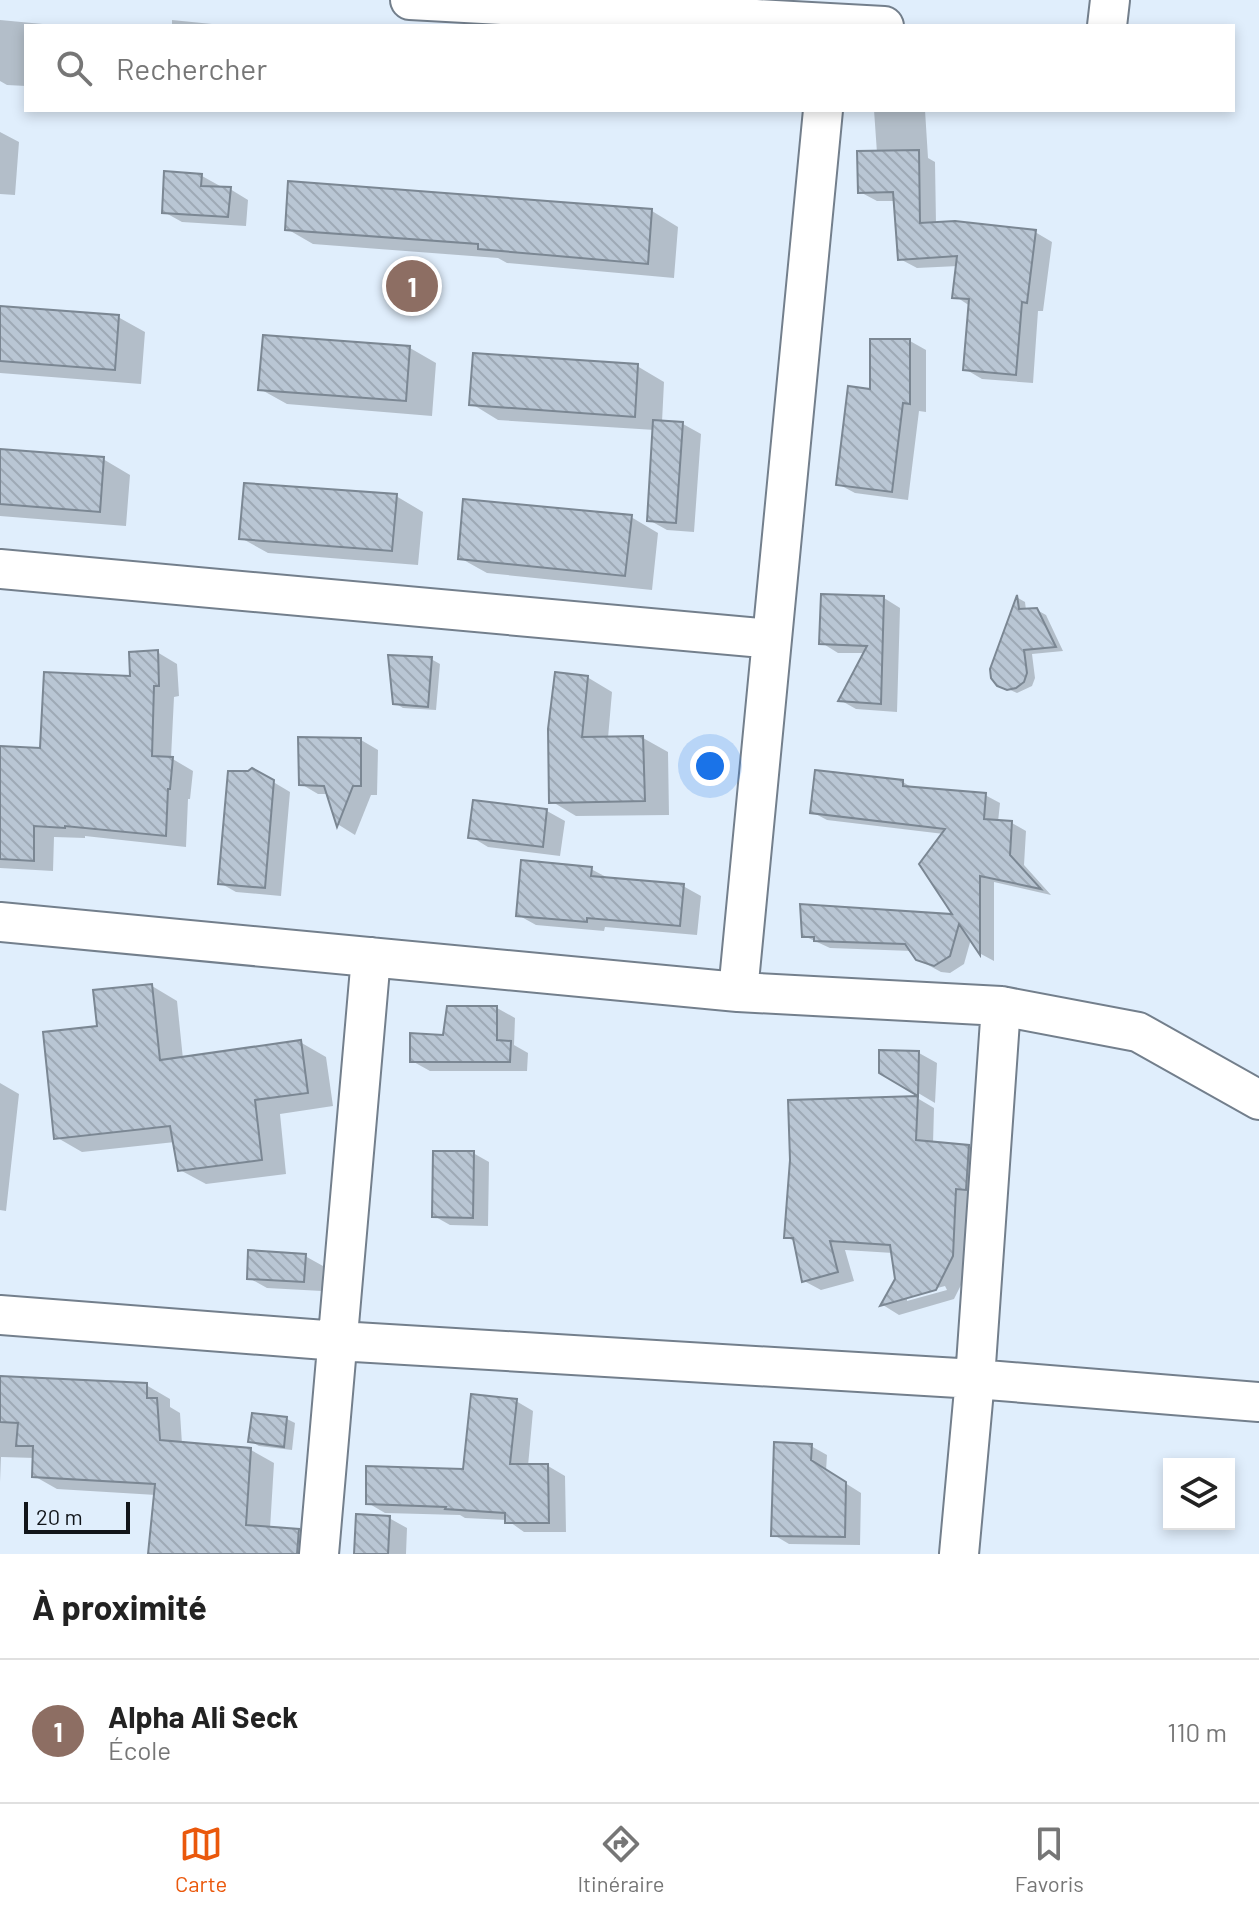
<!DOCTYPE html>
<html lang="fr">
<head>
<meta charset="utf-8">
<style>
	body { margin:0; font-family:Barlow,sans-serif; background:#f2f2f2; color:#222 }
	.controls { position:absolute; right:24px; bottom:24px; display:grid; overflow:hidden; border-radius:0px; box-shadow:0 4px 12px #0003 }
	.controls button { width:72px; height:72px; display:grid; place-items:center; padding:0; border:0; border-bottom:2px solid #e0e0e0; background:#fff; color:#222; font:40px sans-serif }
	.scale { position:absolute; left:24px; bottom:20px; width:106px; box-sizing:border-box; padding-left:8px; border:4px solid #11151a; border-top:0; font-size:22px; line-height:28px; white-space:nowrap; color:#11151a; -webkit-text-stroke:6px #e0eefc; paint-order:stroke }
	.you { position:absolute; left:710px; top:766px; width:28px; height:28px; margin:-20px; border:6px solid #fff; border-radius:50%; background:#1a73e8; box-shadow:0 0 0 12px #1a73e833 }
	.badge { display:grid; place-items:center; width:52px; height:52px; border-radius:50%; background:#ea580c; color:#fff; font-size:26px; font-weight:700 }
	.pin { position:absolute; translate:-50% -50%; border:4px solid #fff; box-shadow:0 2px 8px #0006 }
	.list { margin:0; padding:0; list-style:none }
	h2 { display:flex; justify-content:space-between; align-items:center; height:104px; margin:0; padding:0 32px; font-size:34px }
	h2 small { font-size:26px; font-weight:400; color:#767676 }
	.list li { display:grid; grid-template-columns:52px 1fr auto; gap:24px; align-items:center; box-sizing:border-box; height:144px; padding:0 32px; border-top:2px solid #e0e0e0 }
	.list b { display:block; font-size:30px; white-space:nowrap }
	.list p { margin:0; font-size:26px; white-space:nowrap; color:#767676 }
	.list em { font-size:26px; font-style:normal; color:#767676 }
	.icon { flex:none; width:44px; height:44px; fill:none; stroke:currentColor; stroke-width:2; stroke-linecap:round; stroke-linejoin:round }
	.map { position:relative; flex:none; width:1259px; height:1554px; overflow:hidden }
	.search { position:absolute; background:#fff; box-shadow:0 4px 12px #0003; left:24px; right:24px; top:24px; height:88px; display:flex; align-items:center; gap:20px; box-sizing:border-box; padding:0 28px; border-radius:0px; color:#767676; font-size:30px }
	.sheet { height:248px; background:#fff }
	nav { display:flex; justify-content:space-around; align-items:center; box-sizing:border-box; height:112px; border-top:2px solid #e0e0e0; background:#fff; font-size:22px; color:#767676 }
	nav a { display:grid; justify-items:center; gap:4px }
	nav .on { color:#ea580c }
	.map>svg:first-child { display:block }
	.shadow { fill:#0003; fill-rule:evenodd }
	.building { fill:url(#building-back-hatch); stroke:#7b8793; stroke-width:2 }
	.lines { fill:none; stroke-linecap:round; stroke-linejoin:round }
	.minor-casing { stroke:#737f8c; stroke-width:42 }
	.minor { stroke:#fff; stroke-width:38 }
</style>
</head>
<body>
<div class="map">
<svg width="1259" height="1554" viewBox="0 0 1259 1554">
	<defs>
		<pattern id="building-back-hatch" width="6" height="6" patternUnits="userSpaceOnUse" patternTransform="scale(2)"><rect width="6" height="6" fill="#b9c6d4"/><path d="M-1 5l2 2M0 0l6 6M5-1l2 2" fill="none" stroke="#9ea9b5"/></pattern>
	</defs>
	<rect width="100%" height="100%" fill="#e0eefc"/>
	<!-- shadow -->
	<path class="shadow" d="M0,20L64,26H26V86L7,85L0,81Z
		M172,20L232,26H172Z
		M874,110H925L928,158L935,162L936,224L1035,232L1052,242L1043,311H1038L1033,383L982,379L965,369L970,306L955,296L958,266L917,268L900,259L896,201H877L860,192L877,153Z
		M0,132L19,142L15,195L0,194Z
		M202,176L220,186L219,189H230L248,200L246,226L182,222L164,212Z
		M652,211L678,227L674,278L507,263L498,258L313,244L287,229Z
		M0,308L118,317L145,332L141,384L0,373Z
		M910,341L926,350V412L919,411L908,500L855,493L838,484L872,391Z
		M410,348L436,363L432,416L287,404L260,389Z
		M637,366L664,382L662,422L683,424L701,434L694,532L667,530L649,520L655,430L498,420L472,404Z
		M0,451L103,459L130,475L126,526L0,516Z
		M396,496L423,512L418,565L268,553L241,538Z
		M631,517L658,533L652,590L487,573L460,558Z
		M884,598L900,608L897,712L856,709L840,700L865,653H838L822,643Z
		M1018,598L1025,602L1026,610H1037L1046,615L1063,651L1032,654L1035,678L1032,686L1017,693L999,685L992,669Z
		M157,652L177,664L179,696L174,697L171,758L193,771L190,799H188L186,847L85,836V838L54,837L53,871L0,868V748L42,750L132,679Z
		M431,659L440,664L436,710L403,708L395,703Z
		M587,677L612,692L608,738H643L668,752L669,815L576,816L551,801Z
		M361,740L378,750L377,795H371L355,835L339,825L329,794H318L301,784Z
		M253,770L290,792L281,896L236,892L220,883L249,773Z
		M903,782L914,789L985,795L1000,803L998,822L1012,823L1026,831L1024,865L1051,895L994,882V961L981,954L971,939L964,964L950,973L941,972L917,959L912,951L830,948L804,936L956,916L944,834L827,820L812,812Z
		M547,811L565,821L560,856L488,847L470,836Z
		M591,869L610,879L683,886L701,896L697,935L605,927L604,931L536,925L518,915Z
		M152,986L177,1001L183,1059L300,1042L326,1057L333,1106L280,1114L286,1174L206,1184L180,1170L175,1142L82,1152L56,1137L99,1028Z
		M497,1008L515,1018L514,1045L528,1053L527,1071H430L412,1061L445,1038Z
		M919,1053L937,1063L935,1103L881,1071Z
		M0,1083L19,1094L6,1211L0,1210Z
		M917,1098L934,1108L933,1144L969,1146L986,1156L970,1267L954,1299L899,1315L883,1305L897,1279L893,1253L845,1250L854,1281L821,1290L804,1281L794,1241L786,1237ZM945,1286L947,1290L907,1301V1296Z
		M473,1153L489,1162L488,1226L450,1225L434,1216Z
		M305,1256L323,1266L322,1291L267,1288L249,1278Z
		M0,1375L17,1379L146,1385L170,1399V1407L180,1413L182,1444L251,1450L274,1463L270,1529L294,1531L317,1544L316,1554H150L156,1495L57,1489L34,1476L35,1458L1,1457L0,1482Z
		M516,1401L533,1411L528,1466H548L565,1476L566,1532H524L507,1520L465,1518L460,1515L385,1513L368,1503L465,1471Z
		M287,1419L295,1423L292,1450L259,1446L250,1441Z
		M811,1446L827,1455L826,1471L861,1493L860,1545L789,1544L774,1535Z
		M389,1518L407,1528L406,1554H356Z"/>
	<!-- building -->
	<path class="building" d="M919,150L920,223L955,221L1036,230L1027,303L1022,302L1016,375L963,370L969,299L952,298L957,256L898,260L893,192L858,193L857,151Z
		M164,171L202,174L201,186L231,187L228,217L162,213Z
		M288,181L652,209L648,264L478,249V244L285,230Z
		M0,306L119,315L115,370L0,361Z
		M263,335L410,346L406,401L258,390Z
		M870,339H910V404L903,403L892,492L836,485L848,386L870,389Z
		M473,353L638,364L635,417L469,405Z
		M653,420L683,422L676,523L647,521Z
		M0,449L104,457L100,512L0,504Z
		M244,483L397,494L392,551L239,539Z
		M463,499L632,515L625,576L458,559Z
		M821,594L884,596L881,704L838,701L867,646L819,644Z
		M1017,595L1019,609L1037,608L1056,647L1024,650L1027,673L1024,682L1016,688L1007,690L997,686L991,678L990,669Z
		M158,650L159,686H154L152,756L173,757L170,789H168L166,836L65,826V828L34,826V861L0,859V746L40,748L44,672L130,676L129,652Z
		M388,655L432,657L428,707L393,704Z
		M555,672L588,676L582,737L643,736L645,801L549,803L548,729Z
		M298,737L361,738V786H353L337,827L324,786L299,785Z
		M252,768L274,780L265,888L218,884L228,771H248Z
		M815,770L903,780V786L986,793L984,819L1012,821L1010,855L1041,889L980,876V955L959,924L950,956L934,966L916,960L905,944L814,941V937H802L800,904L952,914L919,864L945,829L810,813Z
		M473,800L547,809L543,847L468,838Z
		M521,860L592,867L591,876L684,884L680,926L587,918V922L516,916Z
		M152,984L160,1060L301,1040L308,1093L255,1100L262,1160L178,1171L170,1126L54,1139L43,1032L97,1026L93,990Z
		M447,1006H497V1040L511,1041L510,1062H410V1033L443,1035Z
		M879,1050L919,1051L918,1096L879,1073Z
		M918,1096L916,1140L969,1145L966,1190L956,1189L953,1256L936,1290L880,1306L895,1279L890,1245L830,1241L838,1272L802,1282L793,1238H784L790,1160L788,1100Z
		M433,1151H474L473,1218L432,1217Z
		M248,1250L306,1254L304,1282L247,1279Z
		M0,1376L147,1383V1398H157L160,1440L251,1448L246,1525L299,1529L297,1554H148L155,1484L32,1477L33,1446H16L18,1423L0,1422Z
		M471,1394L517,1399L510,1464H548L549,1523H505V1513L445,1509L446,1507L366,1504V1466L463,1469Z
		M252,1413L287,1417L284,1447L248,1442Z
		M774,1442L812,1444L811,1460L846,1482L845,1537L771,1536Z
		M356,1514L390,1516L388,1554H354Z"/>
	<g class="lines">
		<defs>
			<path id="minor" d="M410,0L884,26
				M1107,26L1110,0
				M0,569L772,639
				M0,922L738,992L1001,1006L1138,1032L1259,1100
				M738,992L823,110
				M0,1315L338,1341L975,1379L1259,1402
				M319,1554L371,957
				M959,1554L975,1379L1001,1006"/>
		</defs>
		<!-- minor casing -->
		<use href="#minor" class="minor-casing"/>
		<!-- minor -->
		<use href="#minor" class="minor"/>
	</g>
</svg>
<div class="controls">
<button><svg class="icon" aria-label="layers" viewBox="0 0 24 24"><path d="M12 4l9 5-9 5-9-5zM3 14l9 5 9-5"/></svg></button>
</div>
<div class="scale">20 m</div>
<div class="you"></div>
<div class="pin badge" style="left:412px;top:286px;background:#8d6e63">1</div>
<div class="search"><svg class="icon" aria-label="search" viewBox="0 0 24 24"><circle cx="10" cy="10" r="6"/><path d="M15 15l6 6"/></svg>Rechercher</div>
</div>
<section class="sheet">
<h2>À proximité<small></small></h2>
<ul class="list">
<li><span class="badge" style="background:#8d6e63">1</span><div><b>Alpha Ali Seck</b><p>École</p></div><em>110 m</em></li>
</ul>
</section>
<nav>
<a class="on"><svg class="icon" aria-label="map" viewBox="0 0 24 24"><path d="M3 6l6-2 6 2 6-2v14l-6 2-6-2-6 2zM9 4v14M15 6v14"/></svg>Carte</a>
<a><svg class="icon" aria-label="directions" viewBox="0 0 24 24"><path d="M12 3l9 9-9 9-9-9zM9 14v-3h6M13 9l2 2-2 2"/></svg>Itinéraire</a>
<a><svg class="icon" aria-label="saved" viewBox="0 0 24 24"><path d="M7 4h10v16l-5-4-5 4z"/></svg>Favoris</a>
</nav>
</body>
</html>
